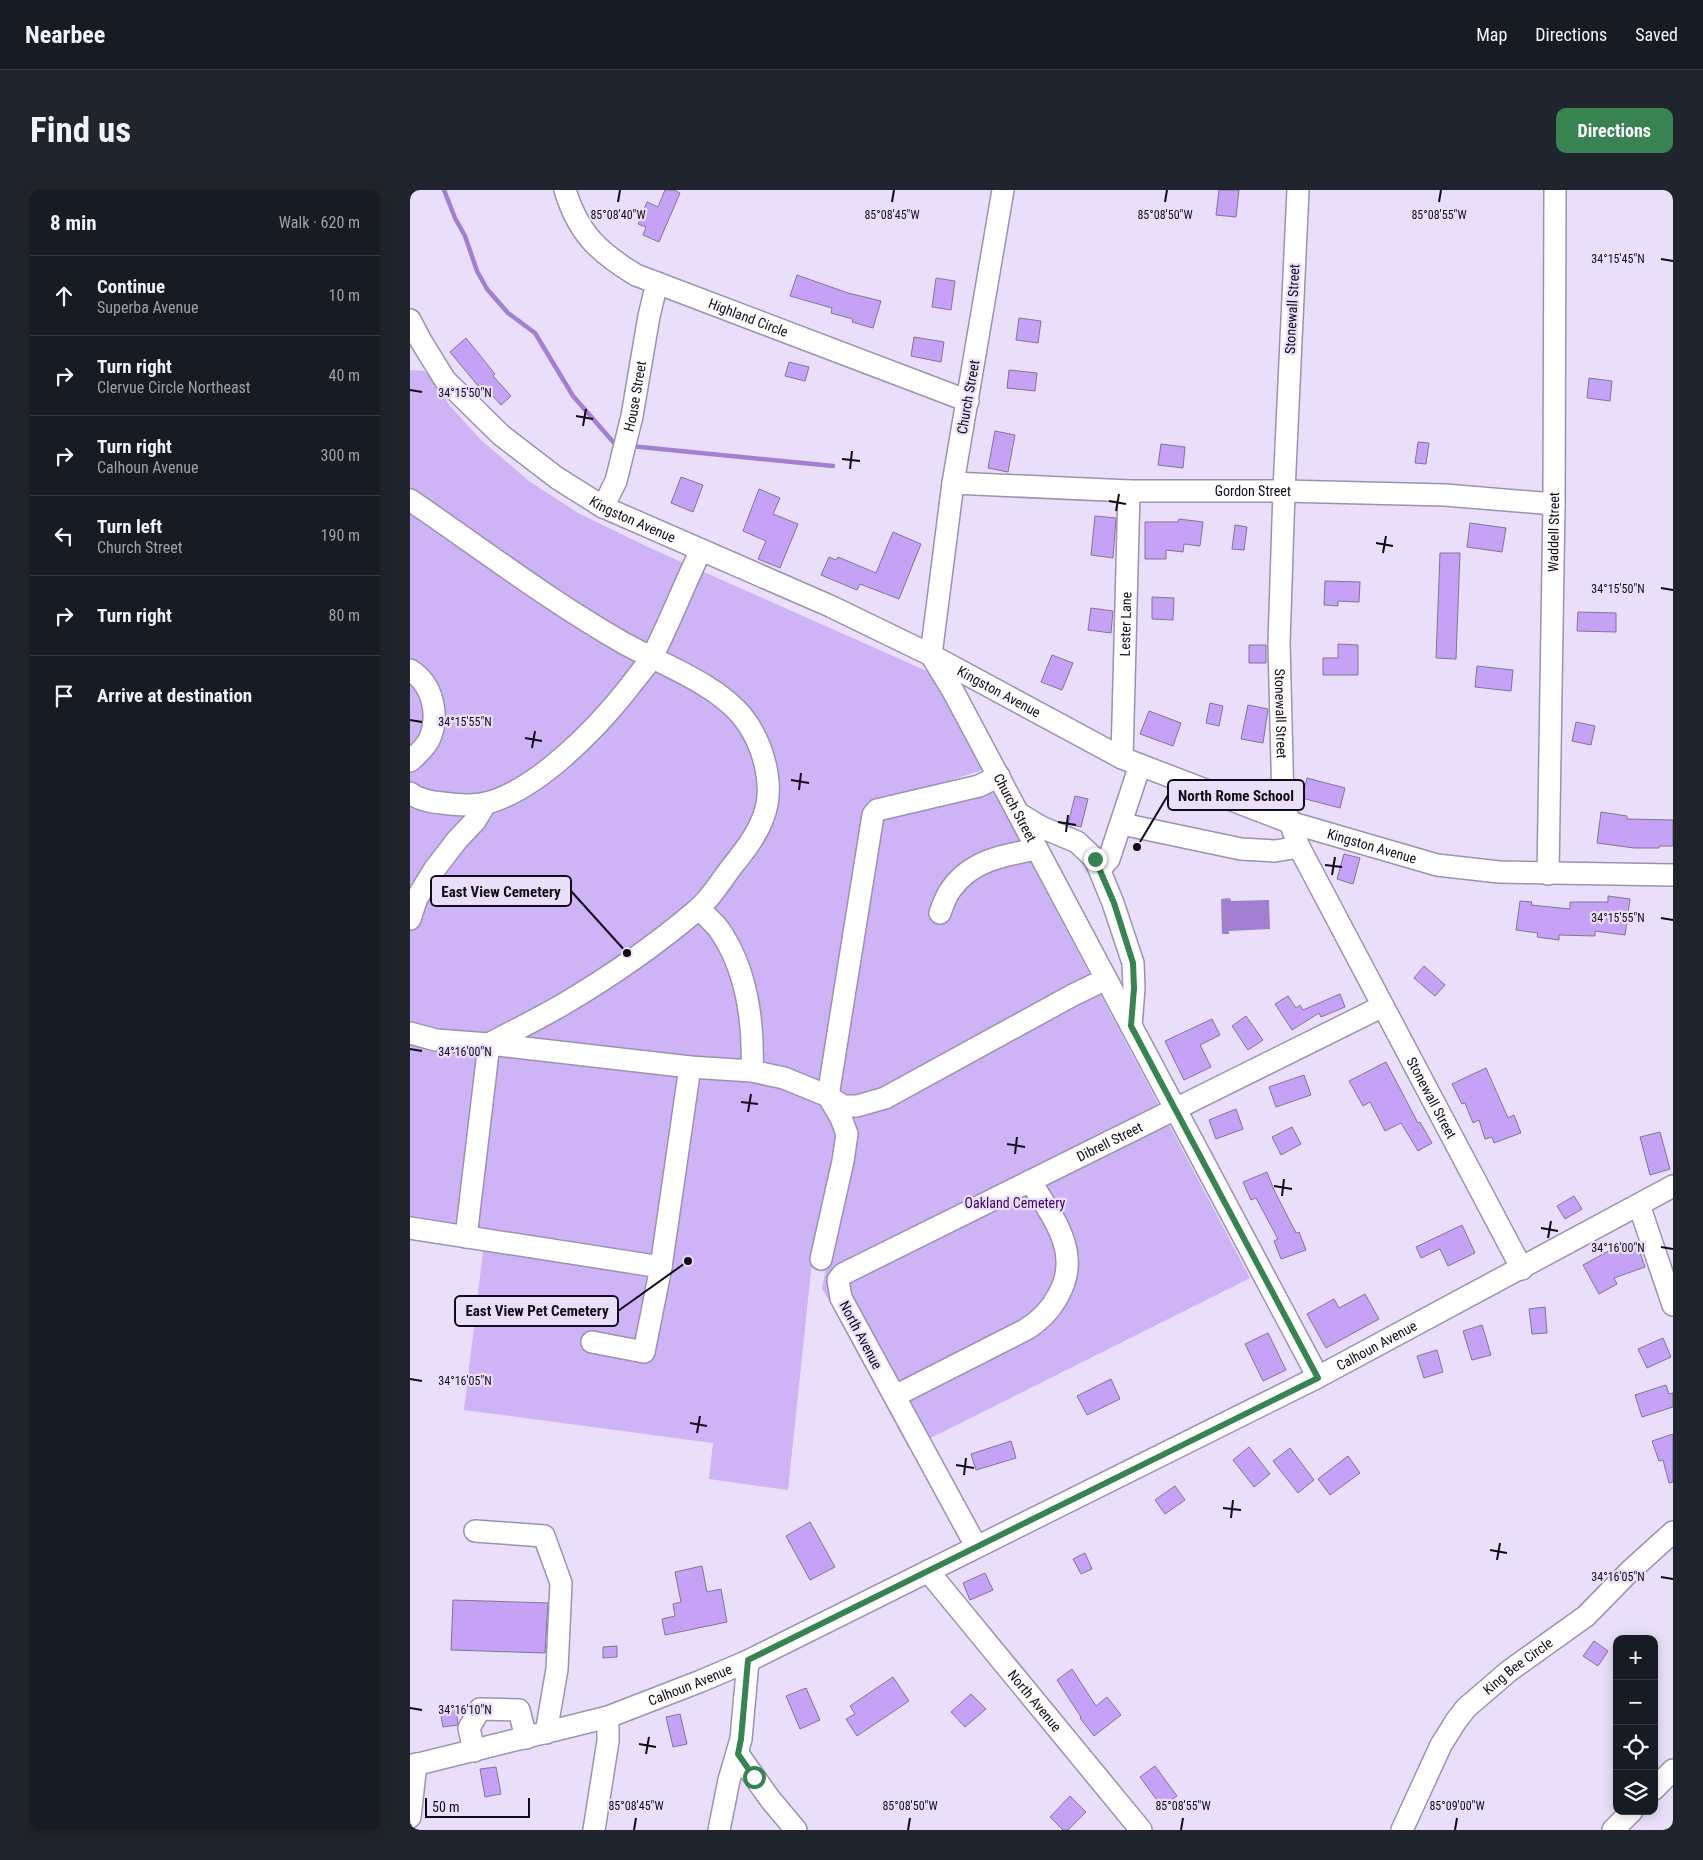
<!DOCTYPE html>
<html lang="en">
<head>
<meta charset="utf-8">
<style>
	body { margin:0; font-family:"Roboto Condensed",sans-serif; background:#20242c; color:#f1f3f6 }
	.controls { position:absolute; right:15px; bottom:15px; display:grid; overflow:hidden; border-radius:10px; box-shadow:0 2px 12px #0003 }
	.controls button { width:45px; height:45px; display:grid; place-items:center; padding:0; border:0; border-bottom:1px solid #363941; background:#171b24; color:#f1f3f6; font:25px sans-serif }
	.scale { position:absolute; left:15px; bottom:12px; width:105px; box-sizing:border-box; padding-left:5px; border:2px solid #100b16; border-top:0; font-size:14px; line-height:18px; white-space:nowrap; color:#100b16; -webkit-text-stroke:4px #e9dffa; paint-order:stroke }
	.stop { position:absolute; width:15px; height:15px; margin:-11px; border:4px solid #378352; border-radius:50%; background:#fff }
	.stop.end { background:#378352; border-color:#fff; box-shadow:0 1px 5px #0008 }
	.list { margin:0; padding:0; list-style:none }
	h2 { display:flex; justify-content:space-between; align-items:center; height:65px; margin:0; padding:0 20px; font-size:21px }
	h2 small { font-size:16px; font-weight:400; color:#9ea1a6 }
	.list li { display:grid; grid-template-columns:32px 1fr auto; gap:15px; align-items:center; box-sizing:border-box; height:80px; padding:0 20px; border-top:1px solid #363941 }
	.list b { display:block; font-size:19px; white-space:nowrap }
	.list p { margin:0; font-size:16px; white-space:nowrap; color:#9ea1a6 }
	.list em { font-size:16px; font-style:normal; color:#9ea1a6 }
	.icon { flex:none; width:28px; height:28px; fill:none; stroke:currentColor; stroke-width:2; stroke-linecap:round; stroke-linejoin:round }
	.map { position:relative; flex:none; width:1263px; height:1640px; overflow:hidden; border-radius:10px }
	header { display:flex; align-items:center; gap:30px; box-sizing:border-box; height:70px; padding:0 25px; background:#171b24; border-bottom:1px solid #363941 }
	header strong { font-size:24px }
	nav { display:flex; gap:28px; margin-inline-start:auto; font-size:18px }
	.intro { display:flex; align-items:center; justify-content:space-between; box-sizing:border-box; height:120px; padding:0 30px }
	h1 { margin:0; font-size:35px }
	.button { padding:12px 22px; border-radius:10px; background:#378352; color:#fff; font-size:18px; font-weight:700 }
	main { display:flex; gap:30px; padding:0 30px }
	aside { flex:1; background:#171b24; border-radius:10px; box-shadow:0 2px 12px #0003 }
	.map>svg:first-child { display:block }
	.green { fill:#ceb3f6 }
	.water { fill:#a27fd0 }
	.lines { fill:none; stroke-linecap:round; stroke-linejoin:round }
	.stream { stroke:#a27fd0; stroke-width:4.5 }
	.building { fill:#c6a2f6; stroke:#817594 }
	.minor-casing { stroke:#9d91b0; stroke-width:24 }
	.minor { stroke:#fff; stroke-width:21 }
	.route { stroke:#378352; stroke-width:6 }
	.ticks { fill:none; stroke:#100b16; stroke-width:2 }
	.labels { text-anchor:middle; stroke-width:4.5; stroke-linejoin:round; paint-order:stroke }
	.street-label { font-size:14px; fill:#100b16; stroke:#e9dffa }
	.park-label { font-size:14px; fill:#3b0065; stroke:#e9dffa }
	.ticks-label { font-size:12px; text-anchor:middle; fill:#100b16; stroke:#e9dffa; stroke-width:4.5; stroke-linejoin:round; paint-order:stroke }
	.leader { fill:none; stroke:#100b16; stroke-width:2 }
	.callout-dot { fill:#100b16; stroke:#e9dffa; stroke-width:2 }
	.callout { fill:#e9dffa; stroke:#100b16; stroke-width:2 }
	.callout-label { font-size:15px; text-anchor:middle; font-weight:bold; fill:#100b16 }
</style>
</head>
<body>
<header>
<strong>Nearbee</strong>
<nav><a>Map</a><a>Directions</a><a>Saved</a></nav>
</header>
<div class="intro"><h1>Find us</h1><a class="button">Directions</a></div>
<main>
<aside>
<h2>8 min<small>Walk · 620 m</small></h2>
<ul class="list">
<li><svg class="icon" aria-label="ahead" viewBox="0 0 24 24"><path d="M12 20V5M6 11l6-6 6 6"/></svg><div><b>Continue</b><p>Superba Avenue</p></div><em>10 m</em></li>
<li><svg class="icon" aria-label="right" viewBox="0 0 24 24"><path d="M7 20v-9h11M14 6l5 5-5 5"/></svg><div><b>Turn right</b><p>Clervue Circle Northeast</p></div><em>40 m</em></li>
<li><svg class="icon" aria-label="right" viewBox="0 0 24 24"><path d="M7 20v-9h11M14 6l5 5-5 5"/></svg><div><b>Turn right</b><p>Calhoun Avenue</p></div><em>300 m</em></li>
<li><svg class="icon" aria-label="left" viewBox="0 0 24 24"><path d="M17 20v-9H6M10 6l-5 5 5 5"/></svg><div><b>Turn left</b><p>Church Street</p></div><em>190 m</em></li>
<li><svg class="icon" aria-label="right" viewBox="0 0 24 24"><path d="M7 20v-9h11M14 6l5 5-5 5"/></svg><div><b>Turn right</b></div><em>80 m</em></li>
<li><svg class="icon" aria-label="arrive" viewBox="0 0 24 24"><path d="M6 21V4h12l-3 4 3 4H6"/></svg><div><b>Arrive at destination</b></div></li>
</ul>
</aside>
<div class="map">
<svg width="1263" height="1640" viewBox="0 0 1263 1640">
	<rect width="100%" height="100%" fill="#e9dffa"/>
	<!-- green -->
	<path class="green" d="M0,180L14,181L22,188L40,216L71,250L119,291L168,323L240,358L519,482L573,580L457,616L411,910L430,948L401,1081L378,1300L299,1289L303,1253L54,1220L75,1045L0,1033Z
		M583,601L840,1088L499,1259L412,1098L442,950L427,905L471,629Z"/>
	<!-- water -->
	<path class="water" d="M820,708L821,711L859,710L860,739L819,741V744H812L811,709Z"/>
	<g class="lines">
		<!-- stream -->
		<path class="stream" d="M34,0L45,28L55,46L67,81L77,99L98,123L125,143L163,206L205,254L210,255
			M220,256L423,276"/>
	</g>
	<!-- building -->
	<path class="building" d="M255,0H264L270,3L249,52L233,45L236,37L228,34L237,12L248,17Z
		M809,0H829L826,27L806,25Z
		M387,85L438,103L471,111L463,138L442,132L443,129L421,123L422,118L380,106Z
		M526,88L545,91L541,120L522,117Z
		M609,128L631,131L628,153L606,150Z
		M504,147L534,152L531,172L501,166Z
		M56,148L85,184L83,186L101,206L91,215L72,194L69,197L40,162Z
		M379,172L399,177L395,191L375,186Z
		M599,180L627,183L625,201L597,198Z
		M1179,188L1202,191L1200,211L1177,208Z
		M585,241L605,245L598,282L578,278Z
		M1008,252L1019,253L1016,274L1005,273Z
		M751,254L775,257L773,278L748,275Z
		M271,287L293,295L283,322L261,313Z
		M349,299L370,308L363,324L388,334L370,378L348,369L356,351L333,341Z
		M685,326L706,328L703,368L681,365Z
		M769,329L793,332L790,356L774,354L773,362L756,360V369H735V332H768Z
		M1060,333L1096,338L1092,362L1057,357Z
		M825,335L837,337L834,360L822,359Z
		M483,342L511,354L489,409L450,394L447,400L411,385L419,367L426,370L428,367L466,383Z
		M1030,363H1050L1046,469L1026,468Z
		M915,391L950,392L949,412L928,411V416L914,415Z
		M742,407L764,408L763,430L742,429Z
		M681,418L703,421L701,443L678,440Z
		M1168,422L1206,423V442L1167,441Z
		M928,454L948,455V485H913V468H928Z
		M839,455H856V473H839Z
		M642,465L663,473L652,500L631,492Z
		M1067,476L1103,480L1101,501L1065,497Z
		M800,513L813,516L809,536L796,533Z
		M838,515L858,519L853,553L831,549Z
		M739,521L771,533L763,556L730,544Z
		M1166,532L1185,536L1181,555L1162,551Z
		M897,588L935,598L930,618L892,608Z
		M665,606L678,609L671,637L658,634Z
		M1191,622L1217,626V629L1263,630V656H1249V658H1224L1187,653Z
		M934,664L950,668L943,694L927,689Z
		M1198,706L1220,709L1215,745L1185,741V746L1149,745V750L1127,747L1128,743L1106,740L1110,711L1122,712L1121,715L1160,719V712H1198Z
		M1014,776L1035,795L1025,806L1004,788Z
		M930,804L935,817L911,827L909,823L882,840L865,814L878,806L886,818L890,815L893,820Z
		M836,826L853,850L838,860L822,836Z
		M802,829L810,845L790,855L801,877L774,890L755,851Z
		M976,872L1008,933L1010,932L1022,953L1008,961L991,933L975,941L960,912L953,916L939,891Z
		M1076,878L1098,928L1104,925L1111,943L1084,953L1082,947L1075,949L1069,930L1063,933L1055,913L1052,914L1042,894Z
		M894,885L901,905L866,917L859,897Z
		M826,919L833,939L806,949L799,930Z
		M882,937L891,954L871,965L862,947Z
		M1250,942L1260,979L1240,985L1230,947Z
		M857,982L864,1000L886,1043L889,1042L896,1060L871,1069L864,1051L868,1049L846,1008L841,1010L833,992Z
		M1164,1006L1172,1019L1155,1029L1147,1016Z
		M1052,1035L1065,1063L1038,1076L1030,1059L1011,1068L1006,1057Z
		M1226,1051L1235,1077L1204,1088L1207,1094L1189,1104L1173,1075L1204,1058Z
		M955,1104L969,1129L916,1158L897,1124L924,1109L929,1118Z
		M1135,1117L1137,1143L1122,1144L1119,1119Z
		M1072,1135L1081,1165L1062,1170L1053,1141Z
		M858,1143L876,1180L853,1191L835,1154Z
		M1253,1148L1261,1167L1237,1178L1228,1159Z
		M1027,1160L1033,1182L1014,1188L1007,1166Z
		M701,1189L710,1209L677,1225L667,1206Z
		M1256,1195L1259,1204L1263,1203V1217L1232,1227L1225,1205Z
		M1263,1244V1292L1259,1293L1253,1270L1249,1271L1242,1251Z
		M601,1251L606,1268L566,1280L561,1264Z
		M839,1257L860,1284L844,1297L823,1270Z
		M880,1258L904,1290L888,1303L863,1271Z
		M938,1266L950,1283L920,1305L908,1289Z
		M765,1296L775,1310L755,1324L745,1310Z
		M400,1332L425,1377L400,1390L376,1346Z
		M675,1363L682,1379L671,1384L663,1369Z
		M292,1376L297,1402L311,1399L317,1432L255,1445L252,1429L265,1426L263,1414L271,1412L265,1382Z
		M575,1383L583,1400L560,1410L553,1393Z
		M43,1410L138,1413L135,1463L41,1460Z
		M1184,1451L1198,1461L1188,1476L1173,1466Z
		M207,1456V1467L193,1468V1457Z
		M662,1479L686,1516L697,1507L711,1525L684,1546L670,1528L671,1527L647,1490Z
		M483,1487L499,1511L447,1546L436,1529L445,1524L440,1516Z
		M396,1498L410,1530L390,1539L376,1506Z
		M561,1504L576,1519L555,1537L541,1522Z
		M46,1518L48,1535L33,1537L30,1520Z
		M270,1524L277,1554L263,1557L256,1527Z
		M745,1576L767,1606L752,1617L730,1587Z
		M86,1577L91,1604L75,1607L70,1579Z
		M660,1606L676,1622L658,1640H653L640,1627Z"/>
	<g class="lines">
		<defs>
			<g id="minor">
				<path id="s1" d="M155,0C168,43 188,62 226,85L558,211"/>
				<path id="s2" d="M593,0L543,293L521,465L543,501L908,1187"/>
				<path id="s3" d="M888,0L874,301L869,453L873,613L889,657L1112,1079"/>
				<path id="s4" d="M0,130L11,151L35,190L91,245L147,288L193,317L420,416L521,465L712,568L879,632L1027,675L1089,682L1263,685"/>
				<path id="s5" d="M543,293L719,301H874L1035,305L1144,314"/>
				<path d="M0,310C69,357 137,409 210,451C248,473 304,492 332,526C353,552 366,596 353,628C346,647 332,664 320,679C310,693 300,709 287,720C247,754 198,788 152,815C128,829 103,841 79,854L56,1047"/>
				<path id="s6" d="M193,317L206,291L222,226L239,126L247,93"/>
				<path d="M0,480C23,494 30,526 19,550C14,559 7,565 0,571"/>
				<path id="s7" d="M712,568L719,301"/>
				<path d="M0,603C9,610 21,612 32,613C46,615 64,616 77,613C128,599 185,540 217,500C225,489 235,478 242,467C260,432 274,395 291,360"/>
				<path d="M608,623L631,637L667,652L685,669L703,713L723,773L724,798L721,836"/>
				<path d="M712,634L831,659L865,661L889,657"/>
				<path d="M690,679L699,669L730,575"/>
				<path id="s8" d="M1138,684L1144,314L1145,0"/>
				<path d="M289,718C295,725 302,731 308,738C337,778 344,833 342,881"/>
				<path d="M530,723C533,715 536,705 542,698C562,670 595,665 627,659"/>
				<path d="M0,729L7,708L24,680L47,650L65,631L76,613"/>
				<path d="M0,843L26,850L79,854L280,877L342,881L374,888L418,906L433,916H447L475,908L663,805L696,789"/>
				<path d="M1229,1015L1263,1115"/>
				<path d="M0,1038L251,1077"/>
				<path d="M411,1069L433,971L437,944L431,928L418,906L463,625L467,620L569,596L589,586"/>
				<path d="M182,1152L234,1162L251,1077L280,877"/>
				<path d="M485,1206L615,1140C630,1131 641,1120 649,1104C672,1062 642,1026 620,991"/>
				<path d="M65,1341L134,1346L151,1393L147,1479L136,1543"/>
				<path id="s9" d="M566,1356L431,1108L428,1090L433,1084L973,816"/>
				<path id="s10" d="M518,1381L731,1640"/>
				<path d="M64,1561L59,1538L70,1519L109,1520L116,1548"/>
				<path d="M328,1564L360,1609L386,1640"/>
				<path id="s11" d="M0,1576L198,1527L291,1491L338,1471L908,1187L1263,996"/>
				<path d="M1244,1599L1263,1580"/>
				<path d="M0,1627L6,1574"/>
				<path d="M184,1640L198,1551V1527"/>
				<path d="M309,1640L319,1590L331,1549L338,1471"/>
				<path id="s12" d="M992,1640L1031,1555L1046,1531L1056,1518L1099,1481L1176,1426L1220,1381L1263,1342"/>
				<path d="M1203,1640L1222,1621"/>
			</g>
		</defs>
		<!-- minor casing -->
		<use href="#minor" class="minor-casing"/>
		<!-- minor -->
		<use href="#minor" class="minor"/>
	</g>
	<g class="lines">
		<!-- route -->
		<path class="route" d="M344,1587L328,1564L331,1549L338,1470L908,1188L721,836L724,798L723,773L704,713L685,669"/>
	</g>
	<!-- ticks -->
	<path class="ticks" d="M208,12L210,0M482,12L484,0M755,12L757,0M1029,12L1031,0M1251,69L1263,71M0,200L12,202M166,226L183,229M173,236L176,219M432,269L450,271M440,279L442,261M699,311L716,314M706,321L709,304M966,353L983,356M973,363L976,346M1251,398L1263,400M0,530L12,532M115,548L132,551M122,558L125,541M381,590L399,593M389,600L391,583M648,632L666,635M656,642L658,625M915,675L932,677M922,685L925,667M1251,728L1263,730M0,859L12,861M331,912L348,914M338,922L341,904M597,954L615,957M605,964L607,947M864,996L882,999M872,1006L874,989M1131,1038L1148,1041M1138,1048L1141,1031M1251,1057L1263,1059M0,1189L12,1191M280,1233L297,1236M287,1243L290,1226M546,1275L564,1278M554,1285L556,1268M813,1318L831,1320M821,1328L823,1310M1080,1360L1097,1363M1087,1370L1090,1353M1251,1387L1263,1389M0,1518L12,1520M229,1554L246,1557M236,1564L239,1547M224,1640L226,1628M498,1640L500,1628M771,1640L773,1628M1045,1640L1047,1628"/>
	<g class="labels">
		<!-- street labels -->
		<g class="street-label">
			<text transform="translate(882 119) rotate(-87)" y="5">Stonewall Street</text>
			<text dy="5" stroke="none"><textPath href="#s1" startOffset="234">Highland Circle</textPath></text>
			<text dy="5" stroke="none"><textPath href="#s6" startOffset="116">House Street</textPath></text>
			<text transform="translate(558 207) rotate(-80)" y="5">Church Street</text>
			<text dy="5" stroke="none"><textPath href="#s5" startOffset="300">Gordon Street</textPath></text>
			<text dy="5" stroke="none"><textPath href="#s4" startOffset="305">Kingston Avenue</textPath></text>
			<text dy="5" stroke="none"><textPath href="#s8" startOffset="342">Waddell Street</textPath></text>
			<text dy="5" stroke="none"><textPath href="#s7" startOffset="134">Lester Lane</textPath></text>
			<text dy="5" stroke="none"><textPath href="#s4" startOffset="710">Kingston Avenue</textPath></text>
			<text dy="5" stroke="none"><textPath href="#s3" startOffset="524">Stonewall Street</textPath></text>
			<text dy="5" stroke="none"><textPath href="#s2" startOffset="645">Church Street</textPath></text>
			<text dy="5" stroke="none"><textPath href="#s4" startOffset="1115">Kingston Avenue</textPath></text>
			<text dy="5" stroke="none"><textPath href="#s3" startOffset="944">Stonewall Street</textPath></text>
			<text dy="5" stroke="none"><textPath href="#s9" startOffset="606">Dibrell Street</textPath></text>
			<text transform="translate(451 1145) rotate(62)" y="5">North Avenue</text>
			<text dy="5" stroke="none"><textPath href="#s11" startOffset="1058">Calhoun Avenue</textPath></text>
			<text dy="5" stroke="none"><textPath href="#s12" startOffset="205">King Bee Circle</textPath></text>
			<text dy="5" stroke="none"><textPath href="#s11" startOffset="292">Calhoun Avenue</textPath></text>
			<text dy="5" stroke="none"><textPath href="#s10" startOffset="168">North Avenue</textPath></text>
		</g>
		<!-- park labels -->
		<g class="park-label">
			<text x="605" y="1018">Oakland Cemetery</text>
		</g>
	</g>
	<g class="ticks-label">
		<text x="208" y="29">85°08'40"W</text>
		<text x="482" y="29">85°08'45"W</text>
		<text x="755" y="29">85°08'50"W</text>
		<text x="1029" y="29">85°08'55"W</text>
		<text x="1208" y="73">34°15'45"N</text>
		<text x="55" y="207">34°15'50"N</text>
		<text x="1208" y="403">34°15'50"N</text>
		<text x="55" y="536">34°15'55"N</text>
		<text x="1208" y="732">34°15'55"N</text>
		<text x="55" y="866">34°16'00"N</text>
		<text x="1208" y="1062">34°16'00"N</text>
		<text x="55" y="1195">34°16'05"N</text>
		<text x="1208" y="1391">34°16'05"N</text>
		<text x="55" y="1524">34°16'10"N</text>
		<text x="226" y="1620">85°08'45"W</text>
		<text x="500" y="1620">85°08'50"W</text>
		<text x="773" y="1620">85°08'55"W</text>
		<text x="1047" y="1620">85°09'00"W</text>
	</g>
	<!-- callouts -->
	<path class="leader" d="M727 657L758 605M217 763L161 701M278 1071L208 1121"/>
	<g class="callout-dot">
		<circle cx="727" cy="657" r="5"/>
		<circle cx="217" cy="763" r="5"/>
		<circle cx="278" cy="1071" r="5"/>
	</g>
	<g class="callout">
		<rect x="758" y="590" width="136" height="30" rx="5"/>
		<rect x="21" y="686" width="140" height="30" rx="5"/>
		<rect x="45" y="1106" width="163" height="30" rx="5"/>
	</g>
	<g class="callout-label">
		<text x="826" y="611">North Rome School</text>
		<text x="91" y="707">East View Cemetery</text>
		<text x="127" y="1126">East View Pet Cemetery</text>
	</g>
</svg>
<div class="controls">
<button>+</button>
<button>−</button>
<button><svg class="icon" aria-label="locate" viewBox="0 0 24 24"><circle cx="12" cy="12" r="6"/><path d="M12 2v4M12 18v4M2 12h4M18 12h4"/></svg></button>
<button><svg class="icon" aria-label="layers" viewBox="0 0 24 24"><path d="M12 4l9 5-9 5-9-5zM3 14l9 5 9-5"/></svg></button>
</div>
<div class="scale">50 m</div>
<div class="stop" style="left:344px;top:1587px"></div>
<div class="stop end" style="left:685px;top:669px"></div>
</div>
</main>
</body>
</html>
